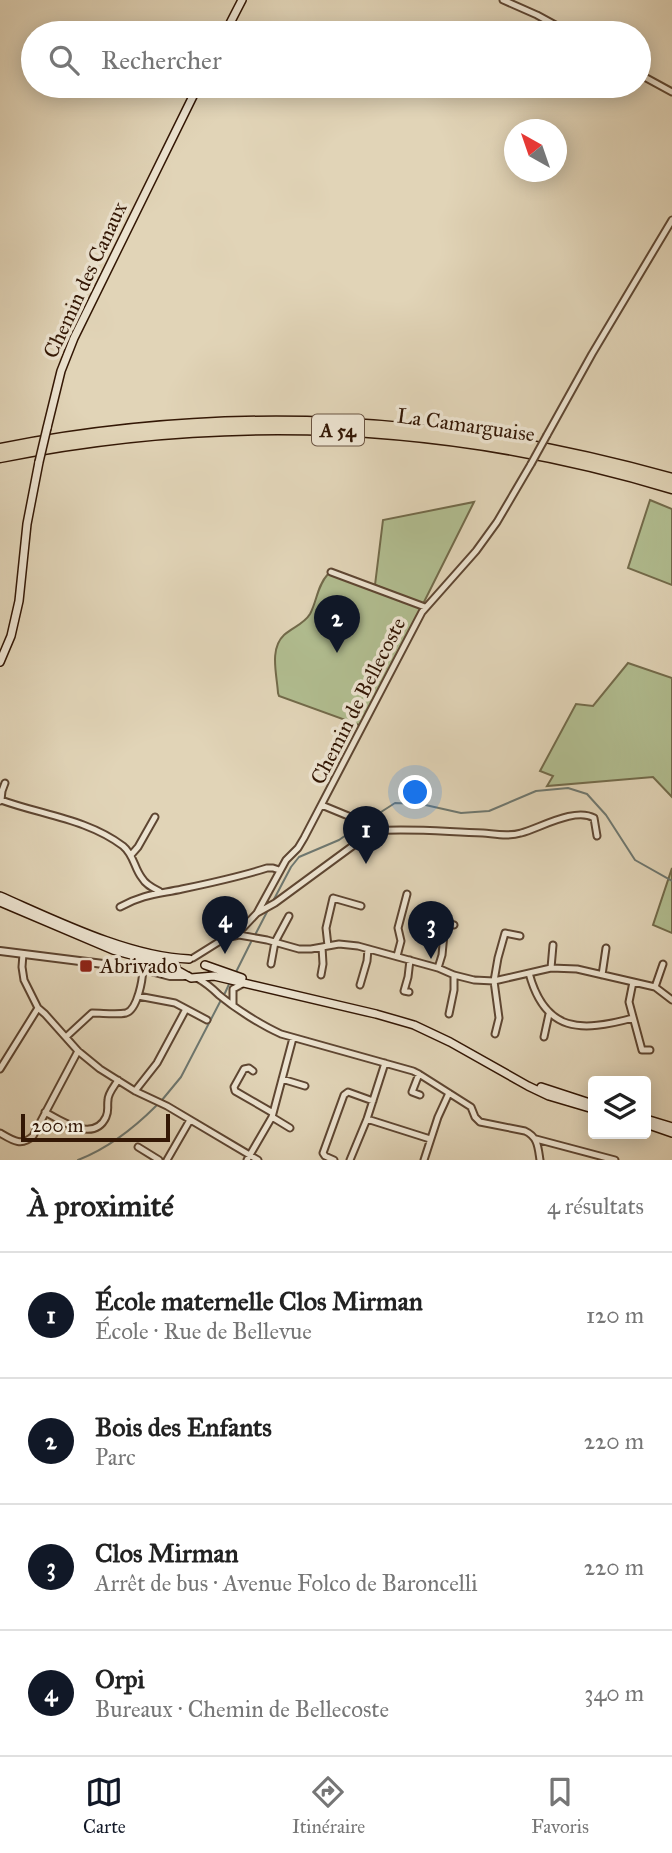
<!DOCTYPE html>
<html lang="fr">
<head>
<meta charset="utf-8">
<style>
	body { margin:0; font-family:"IM FELL Great Primer",serif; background:#f6f6f6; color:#222 }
	.controls { position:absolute; right:21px; bottom:21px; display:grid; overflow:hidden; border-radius:7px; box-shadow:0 4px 18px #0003 }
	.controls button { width:63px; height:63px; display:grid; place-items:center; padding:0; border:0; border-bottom:2px solid #e0e0e0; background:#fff; color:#222; font:35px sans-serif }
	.compass { position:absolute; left:504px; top:119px; width:63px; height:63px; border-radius:50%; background:#fff; box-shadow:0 4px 18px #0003; rotate:320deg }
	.scale { position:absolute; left:21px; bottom:18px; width:149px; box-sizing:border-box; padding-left:7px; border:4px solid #331705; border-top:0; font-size:19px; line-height:24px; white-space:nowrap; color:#331705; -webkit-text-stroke:5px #ece3d0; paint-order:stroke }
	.you { position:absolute; left:416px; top:793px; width:24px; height:24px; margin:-18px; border:5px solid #fff; border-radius:50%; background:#1a73e8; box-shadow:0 0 0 10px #1a73e833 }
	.badge { display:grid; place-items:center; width:46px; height:46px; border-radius:50%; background:#111827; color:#fff; font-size:23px; font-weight:700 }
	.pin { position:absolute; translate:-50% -58px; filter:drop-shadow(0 2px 4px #0008) }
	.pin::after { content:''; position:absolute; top:37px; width:24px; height:21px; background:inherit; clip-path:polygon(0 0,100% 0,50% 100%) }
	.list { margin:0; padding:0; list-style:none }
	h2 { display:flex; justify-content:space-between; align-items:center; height:91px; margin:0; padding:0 28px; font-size:30px }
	h2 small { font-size:23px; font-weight:400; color:#767676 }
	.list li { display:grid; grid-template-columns:46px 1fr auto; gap:21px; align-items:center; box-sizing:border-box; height:126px; padding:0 28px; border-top:2px solid #e0e0e0 }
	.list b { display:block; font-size:26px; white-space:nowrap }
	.list p { margin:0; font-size:23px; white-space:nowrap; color:#767676 }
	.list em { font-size:23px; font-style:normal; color:#767676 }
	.icon { flex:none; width:38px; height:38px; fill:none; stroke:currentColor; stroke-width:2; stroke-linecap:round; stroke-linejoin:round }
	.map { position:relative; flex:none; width:672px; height:1160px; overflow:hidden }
	.search { position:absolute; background:#fff; box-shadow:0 4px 18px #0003; left:21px; right:21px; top:21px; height:77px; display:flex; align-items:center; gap:18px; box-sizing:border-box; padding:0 24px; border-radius:38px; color:#767676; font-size:26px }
	.sheet { height:595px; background:#fff }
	nav { display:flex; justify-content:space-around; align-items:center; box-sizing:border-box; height:98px; border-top:2px solid #e0e0e0; background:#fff; font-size:19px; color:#767676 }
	nav a { display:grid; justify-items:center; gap:4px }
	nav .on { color:#111827 }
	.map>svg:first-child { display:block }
	.green { fill:#b1bd90; stroke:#726a4a; stroke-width:2 }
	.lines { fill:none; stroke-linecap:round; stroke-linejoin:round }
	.stream { stroke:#6e776f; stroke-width:2 }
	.minor-casing { stroke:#5e4632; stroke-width:9 }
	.tertiary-casing { stroke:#5e4632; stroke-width:10 }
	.secondary-casing { stroke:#331705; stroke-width:10 }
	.motorway-casing { stroke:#331705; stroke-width:13 }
	.minor { stroke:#ece3d0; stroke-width:5 }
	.tertiary { stroke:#ece3d0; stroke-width:6 }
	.secondary { stroke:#ece3d0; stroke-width:7 }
	.motorway { stroke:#e1d4b7; stroke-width:10 }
	.minor-bridge-casing { stroke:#5e4632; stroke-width:9; stroke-linecap:butt }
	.secondary-bridge-casing { stroke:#331705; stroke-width:10; stroke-linecap:butt }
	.minor-bridge { stroke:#ece3d0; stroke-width:5 }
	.secondary-bridge { stroke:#ece3d0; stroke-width:7 }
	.poi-dot { fill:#8f2418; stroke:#ece3d0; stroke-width:2.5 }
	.labels { text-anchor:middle; stroke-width:7; stroke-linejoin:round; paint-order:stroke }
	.shield { fill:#ece3d0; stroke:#6a5442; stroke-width:2 }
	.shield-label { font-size:19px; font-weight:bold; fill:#331705 }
	.street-label { font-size:21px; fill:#331705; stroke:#ece3d0 }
	.poi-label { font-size:21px; fill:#331705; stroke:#ece3d0; text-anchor:start }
</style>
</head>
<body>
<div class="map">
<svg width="672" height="1160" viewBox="0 0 672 1160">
	<rect width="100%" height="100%" fill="#e1d4b7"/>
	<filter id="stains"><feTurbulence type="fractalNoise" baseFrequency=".00286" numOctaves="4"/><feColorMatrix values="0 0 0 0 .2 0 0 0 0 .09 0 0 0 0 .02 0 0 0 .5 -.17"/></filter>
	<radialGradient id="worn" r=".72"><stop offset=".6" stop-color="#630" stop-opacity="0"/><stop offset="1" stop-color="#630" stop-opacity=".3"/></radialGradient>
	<!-- green -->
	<path class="green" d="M650,500L672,509V585L628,568Z
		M474,502L423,604L375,585L383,520Z
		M328,574L422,607L363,723L359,725L279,696L278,693C277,675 269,649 284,635C293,627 304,624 310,614C317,601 317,586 328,574Z
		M628,663L672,678V797L653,777L547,786L553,776L540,771L576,704L593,706Z
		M672,868V933L653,925Z"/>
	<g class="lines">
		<!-- stream -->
		<path class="stream" d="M367,821L395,803L421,804L461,813L489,811L536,791L568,788L587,794L606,815L635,860L672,881
			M272,903L291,867L299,857L339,840L359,826
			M255,935L269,908
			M236,972L251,942
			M225,993L230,982
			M162,1100L181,1077L221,1000
			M78,1160C109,1148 133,1129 156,1106"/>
		<defs>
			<path id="minor" d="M503,0L537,15L570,33
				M639,74L672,92
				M547,435L592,354L672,220
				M331,572L425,607
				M1,800L2,791L5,783
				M0,801L1,800C42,815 87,819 123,846C134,855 134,868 142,878C146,885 153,888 159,891
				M321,807L324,806L358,820L373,831C410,828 446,832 483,833C495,834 509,837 521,833C540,828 575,807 594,818L597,836
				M131,855L138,847L155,817
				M120,907C143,894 159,894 182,889C211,883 239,877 267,868H273L279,870
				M257,913L275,903L373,831
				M239,935L240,931L257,913L286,860L298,848L304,838L422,612L476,551L497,522L531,464
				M328,946L326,928L333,898L361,906
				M23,954L22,967L24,980L38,1008L45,1014L78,1051L100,1069L135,1091L167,1106L258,1160
				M397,956L401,941L398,928L407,894
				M193,958L225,938L239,935L267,940L299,949H311L339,944L358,946L438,968L454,975L474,980L494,981L551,968L577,969L655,987L672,1000
				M271,964L275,942L289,916
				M438,968L442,955L445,923L454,925
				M551,968L553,945
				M529,973C545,1033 581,1032 633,1018
				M321,975L323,964L322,947
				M602,975L606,948
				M197,978C206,983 212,988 219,995C236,1009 261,1025 281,1034L413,1071L419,1074L471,1107L475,1117L480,1122L525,1131C538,1137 538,1147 540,1160
				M633,982L629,1002L642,1050H650
				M360,985L367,961L368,949
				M655,987L663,964
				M409,992L404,991L408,977L410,960
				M138,996L175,1003L207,1020
				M233,1004V989L244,983
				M449,1014L454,990V975
				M495,1034L499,1018L494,981L498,958L505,933L520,936
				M66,1037L92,1013C103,1013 116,1015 126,1013C137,1010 144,978 142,967C142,966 140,958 139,957
				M544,1037L549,1014
				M0,1069L38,1008
				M253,1071L249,1068L244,1069L234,1087L235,1091L273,1113
				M419,1074L412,1092L420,1095
				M282,1079L305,1086
				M135,1091L157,1063L186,1009
				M45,1112C61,1121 94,1143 106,1117C109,1111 107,1107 108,1100C108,1093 114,1087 118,1080
				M272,1117L290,1128
				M367,1119L430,1139
				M0,1133C12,1140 21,1147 33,1136L78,1051
				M536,1139L615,1160
				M138,1147L159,1160
				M167,1160L190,1120
				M247,1160L272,1117L293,1038
				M334,1160L325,1156L323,1153L344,1095L348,1092L373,1101
				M350,1160L367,1119L385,1063
				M424,1160L438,1117L449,1093"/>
			<path id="tertiary" d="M0,951L143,969L170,976H188"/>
			<path id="secondary" d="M225,33L242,0
				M47,428L61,371L74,338L198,86
				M0,662L11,636L19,601L27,524L39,462
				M0,896C55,920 129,957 189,959
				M0,902L113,950L168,965L191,978L214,976L376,1014L414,1025L450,1042L528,1086L549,1096L593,1109
				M205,965L242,978
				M163,973L176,967
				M541,1087L593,1104
				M646,1119L672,1127
				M646,1124L672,1133"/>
			<path id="motorway" d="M0,449C232,404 444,415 672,479
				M0,457C226,412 451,421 672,488"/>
		</defs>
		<!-- minor casing -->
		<use href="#minor" class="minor-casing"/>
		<!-- tertiary casing -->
		<use href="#tertiary" class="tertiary-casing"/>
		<!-- secondary casing -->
		<use href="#secondary" class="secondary-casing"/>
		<!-- motorway casing -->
		<use href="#motorway" class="motorway-casing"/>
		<!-- minor -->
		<use href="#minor" class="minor"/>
		<!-- tertiary -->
		<use href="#tertiary" class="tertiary"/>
		<!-- secondary -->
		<use href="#secondary" class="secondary"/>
		<!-- motorway -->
		<use href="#motorway" class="motorway"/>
		<defs>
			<path id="minor-bridge" d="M531,464L547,435"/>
			<path id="secondary-bridge" d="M39,462L47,428"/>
		</defs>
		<!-- minor-bridge casing -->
		<use href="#minor-bridge" class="minor-bridge-casing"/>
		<!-- secondary-bridge casing -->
		<use href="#secondary-bridge" class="secondary-bridge-casing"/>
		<!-- minor-bridge -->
		<use href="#minor-bridge" class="minor-bridge"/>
		<!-- secondary-bridge -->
		<use href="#secondary-bridge" class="secondary-bridge"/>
	</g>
	<!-- markers -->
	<rect class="poi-dot" x="79" y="959" width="14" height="14" rx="3.5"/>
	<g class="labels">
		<!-- shield labels -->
		<rect class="shield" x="312" y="414.5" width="52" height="31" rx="5"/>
		<g class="shield-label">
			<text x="338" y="437">A 54</text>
		</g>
		<!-- street labels -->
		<g class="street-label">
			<text transform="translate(85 280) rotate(-65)" y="7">Chemin des Canaux</text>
			<text transform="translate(466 425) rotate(8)" y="7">La Camarguaise</text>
			<text transform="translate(358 701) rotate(-63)" y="7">Chemin de Bellecoste</text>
		</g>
		<!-- poi labels -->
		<g class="poi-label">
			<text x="100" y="973">Abrivado</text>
		</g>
	</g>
	<rect width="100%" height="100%" filter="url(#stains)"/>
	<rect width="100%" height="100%" fill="url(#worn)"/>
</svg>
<div class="controls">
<button><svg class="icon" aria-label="layers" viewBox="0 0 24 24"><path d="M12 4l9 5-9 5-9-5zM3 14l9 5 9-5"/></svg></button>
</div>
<svg class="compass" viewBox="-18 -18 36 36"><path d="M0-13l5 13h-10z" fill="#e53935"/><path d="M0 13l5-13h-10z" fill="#767676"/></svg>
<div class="scale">200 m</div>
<div class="you"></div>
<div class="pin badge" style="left:366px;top:864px">1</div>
<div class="pin badge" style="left:337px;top:653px">2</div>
<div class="pin badge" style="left:431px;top:959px">3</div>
<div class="pin badge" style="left:225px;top:954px">4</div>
<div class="search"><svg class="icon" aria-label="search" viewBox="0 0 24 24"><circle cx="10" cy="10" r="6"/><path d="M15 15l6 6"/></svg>Rechercher</div>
</div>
<section class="sheet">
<h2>À proximité<small>4 résultats</small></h2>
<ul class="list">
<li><span class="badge">1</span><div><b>École maternelle Clos Mirman</b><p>École · Rue de Bellevue</p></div><em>120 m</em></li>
<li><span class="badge">2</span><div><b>Bois des Enfants</b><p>Parc</p></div><em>220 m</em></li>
<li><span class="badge">3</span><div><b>Clos Mirman</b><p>Arrêt de bus · Avenue Folco de Baroncelli</p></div><em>220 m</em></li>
<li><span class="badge">4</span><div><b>Orpi</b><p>Bureaux · Chemin de Bellecoste</p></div><em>340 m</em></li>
</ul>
</section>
<nav>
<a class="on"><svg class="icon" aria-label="map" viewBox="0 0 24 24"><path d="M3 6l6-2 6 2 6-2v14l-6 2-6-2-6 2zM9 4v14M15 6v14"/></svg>Carte</a>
<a><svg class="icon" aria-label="directions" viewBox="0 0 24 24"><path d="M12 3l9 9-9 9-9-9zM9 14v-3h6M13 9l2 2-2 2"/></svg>Itinéraire</a>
<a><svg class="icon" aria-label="saved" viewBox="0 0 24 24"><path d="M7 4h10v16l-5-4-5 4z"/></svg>Favoris</a>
</nav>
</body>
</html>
